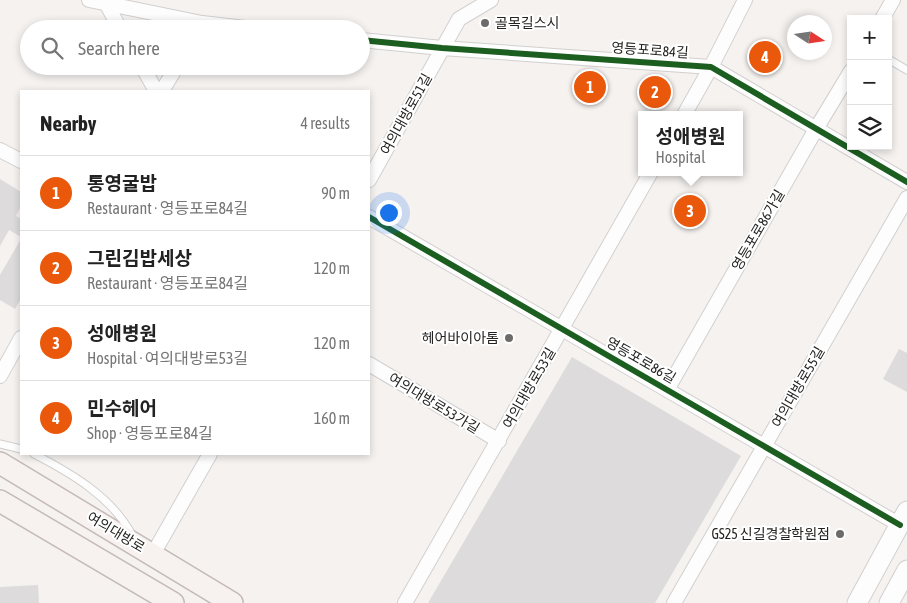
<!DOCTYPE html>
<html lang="en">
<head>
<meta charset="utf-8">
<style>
	body { margin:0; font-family:"Asap Condensed","Noto Sans KR",sans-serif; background:#f6f6f6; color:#222 }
	.controls { position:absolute; right:15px; top:15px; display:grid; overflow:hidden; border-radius:0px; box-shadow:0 2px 8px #0003 }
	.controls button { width:45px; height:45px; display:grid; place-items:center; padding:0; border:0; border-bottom:1px solid #e0e0e0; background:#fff; color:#222; font:25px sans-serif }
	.compass { position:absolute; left:787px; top:15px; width:45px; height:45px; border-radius:50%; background:#fff; box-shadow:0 2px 8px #0003; rotate:102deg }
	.you { position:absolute; left:388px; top:212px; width:18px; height:18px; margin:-12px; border:4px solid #fff; border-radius:50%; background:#1a73e8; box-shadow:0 0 0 8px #1a73e833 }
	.badge { display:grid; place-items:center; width:32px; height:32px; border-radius:50%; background:#ea580c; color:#fff; font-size:16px; font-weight:700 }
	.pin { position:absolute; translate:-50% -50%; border:2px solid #fff; box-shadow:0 1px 5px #0006 }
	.popup { position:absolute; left:638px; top:111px; width:105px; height:65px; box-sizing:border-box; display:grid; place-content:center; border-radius:0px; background:#fff; filter:drop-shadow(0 1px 4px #0005); font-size:16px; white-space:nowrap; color:#767676 }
	.popup b { font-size:19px; color:#222 }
	.popup::after { content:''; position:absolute; left:50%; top:100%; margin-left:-10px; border:10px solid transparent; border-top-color:#fff }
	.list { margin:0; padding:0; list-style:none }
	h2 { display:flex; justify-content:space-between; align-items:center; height:65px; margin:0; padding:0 20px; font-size:21px }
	h2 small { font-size:16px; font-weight:400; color:#767676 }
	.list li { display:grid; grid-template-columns:32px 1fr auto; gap:15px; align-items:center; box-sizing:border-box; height:75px; padding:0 20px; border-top:1px solid #e0e0e0 }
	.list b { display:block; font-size:19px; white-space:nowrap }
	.list p { margin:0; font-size:16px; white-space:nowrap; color:#767676 }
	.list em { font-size:16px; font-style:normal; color:#767676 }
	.icon { flex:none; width:28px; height:28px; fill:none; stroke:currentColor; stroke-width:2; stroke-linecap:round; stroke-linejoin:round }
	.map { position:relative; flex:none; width:907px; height:603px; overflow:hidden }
	.search { position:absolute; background:#fff; box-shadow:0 2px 8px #0003; left:20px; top:20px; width:350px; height:55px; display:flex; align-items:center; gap:12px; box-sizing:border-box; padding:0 18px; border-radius:28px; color:#767676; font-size:19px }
	.panel { position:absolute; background:#fff; box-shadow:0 2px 8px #0003; left:20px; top:90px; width:350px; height:365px; border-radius:0px }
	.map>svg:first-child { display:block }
	.building { fill:#dddbdb }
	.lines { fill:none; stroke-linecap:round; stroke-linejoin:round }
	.lane-casing { stroke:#d2d0cf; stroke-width:9 }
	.street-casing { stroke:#d2d0cf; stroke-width:16 }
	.secondary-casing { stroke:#d2d0cf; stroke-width:21 }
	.primary-casing { stroke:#c4bab8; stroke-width:24 }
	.lane { stroke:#fefdfd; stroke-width:7 }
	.street { stroke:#fefdfd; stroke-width:14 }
	.secondary { stroke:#fefdfd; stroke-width:19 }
	.primary { stroke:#f7f1f0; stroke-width:21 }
	.cycleway-casing { stroke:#fff; stroke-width:9 }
	.cycleway { stroke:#1b5e20; stroke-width:6 }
	.poi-dot { fill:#6d6b6a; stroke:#fff; stroke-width:2 }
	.labels { text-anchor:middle; stroke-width:4; stroke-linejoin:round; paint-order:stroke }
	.poi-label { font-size:14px; fill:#242322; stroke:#fff; text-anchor:end }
	.street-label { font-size:14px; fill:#242322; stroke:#fff }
</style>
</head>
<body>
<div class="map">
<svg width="907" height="603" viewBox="0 0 907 603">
	<rect width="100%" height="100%" fill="#f5f2f0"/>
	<!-- building -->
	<path class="building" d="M0,179L21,192V206L16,216L21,219V237L9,230L0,246Z
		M21,239V299L15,309L0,300V275Z
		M899,349L907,353V392L883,379Z
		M572,357L741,456L655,603H428Z
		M38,585L39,603H0V587Z"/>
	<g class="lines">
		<defs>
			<path id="lane" d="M888,59L907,70
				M0,444L21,449
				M34,454C71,473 112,497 132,535"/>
			<path id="street" d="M89,0L202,23L254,29
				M106,3L120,29
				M882,19L893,0
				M361,40L442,48L711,67L907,182
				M142,66L156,91
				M162,91L177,66
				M684,115L711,67L745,0
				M0,150L21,161
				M369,180L459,19L491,0
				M369,217L900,525
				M369,364L499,441
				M0,376L21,338
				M667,390L816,129L851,71
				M153,554L210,454
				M405,603L651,172
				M674,603L907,198"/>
			<path id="secondary" d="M857,603L907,511
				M889,603L907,570"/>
			<path id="primary" d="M0,463L232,603
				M0,501L173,603"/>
		</defs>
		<!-- lane casing -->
		<use href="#lane" class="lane-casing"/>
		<!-- street casing -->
		<use href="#street" class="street-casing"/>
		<!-- secondary casing -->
		<use href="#secondary" class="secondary-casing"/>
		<!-- primary casing -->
		<use href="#primary" class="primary-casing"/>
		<!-- lane -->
		<use href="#lane" class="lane"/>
		<!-- street -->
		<use href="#street" class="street"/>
		<!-- secondary -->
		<use href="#secondary" class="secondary"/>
		<!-- primary -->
		<use href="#primary" class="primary"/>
		<defs>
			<path id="cycleway" d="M361,40L442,48L711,67L907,182
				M369,217L900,525"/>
		</defs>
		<!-- cycleway casing -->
		<use href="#cycleway" class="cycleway-casing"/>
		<!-- cycleway -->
		<use href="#cycleway" class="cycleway"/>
	</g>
	<!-- markers -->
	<g class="poi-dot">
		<circle cx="485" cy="23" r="5"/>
		<circle cx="509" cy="338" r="5"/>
		<circle cx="840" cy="534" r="5"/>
	</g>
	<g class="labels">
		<!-- poi labels -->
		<g class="poi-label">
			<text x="495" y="28" text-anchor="start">골목길스시</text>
			<text x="499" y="343">헤어바이아톰</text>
			<text x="830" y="539">GS25 신길경찰학원점</text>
		</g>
		<!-- street labels -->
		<g class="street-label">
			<text transform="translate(650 50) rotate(4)" y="5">영등포로84길</text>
			<text transform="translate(406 114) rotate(-61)" y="5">여의대방로51길</text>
			<text transform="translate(758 230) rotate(-60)" y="5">영등포로86가길</text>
			<text transform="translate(641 360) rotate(30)" y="5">영등포로86길</text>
			<text transform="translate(798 387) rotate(-60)" y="5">여의대방로55길</text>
			<text transform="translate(529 388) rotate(-60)" y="5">여의대방로53길</text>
			<text transform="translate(434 403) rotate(31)" y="5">여의대방로53가길</text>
			<text transform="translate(116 532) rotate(31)" y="5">여의대방로</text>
		</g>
	</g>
</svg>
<div class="controls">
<button>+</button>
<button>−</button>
<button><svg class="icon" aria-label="layers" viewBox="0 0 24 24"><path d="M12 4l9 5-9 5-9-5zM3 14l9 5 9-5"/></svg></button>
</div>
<svg class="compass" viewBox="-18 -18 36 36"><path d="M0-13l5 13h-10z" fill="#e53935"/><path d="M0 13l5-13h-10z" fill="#767676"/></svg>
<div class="you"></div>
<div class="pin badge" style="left:590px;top:87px">1</div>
<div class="pin badge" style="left:655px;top:92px">2</div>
<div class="pin badge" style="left:690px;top:211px">3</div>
<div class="popup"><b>성애병원</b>Hospital</div>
<div class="pin badge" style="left:765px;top:57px">4</div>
<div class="search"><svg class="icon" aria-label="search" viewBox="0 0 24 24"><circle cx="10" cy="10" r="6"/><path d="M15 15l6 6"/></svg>Search here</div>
<section class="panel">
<h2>Nearby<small>4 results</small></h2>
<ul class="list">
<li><span class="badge">1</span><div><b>통영굴밥</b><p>Restaurant · 영등포로84길</p></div><em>90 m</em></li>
<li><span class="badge">2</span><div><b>그린김밥세상</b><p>Restaurant · 영등포로84길</p></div><em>120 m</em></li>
<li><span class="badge">3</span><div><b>성애병원</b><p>Hospital · 여의대방로53길</p></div><em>120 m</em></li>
<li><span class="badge">4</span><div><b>민수헤어</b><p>Shop · 영등포로84길</p></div><em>160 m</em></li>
</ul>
</section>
</div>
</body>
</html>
